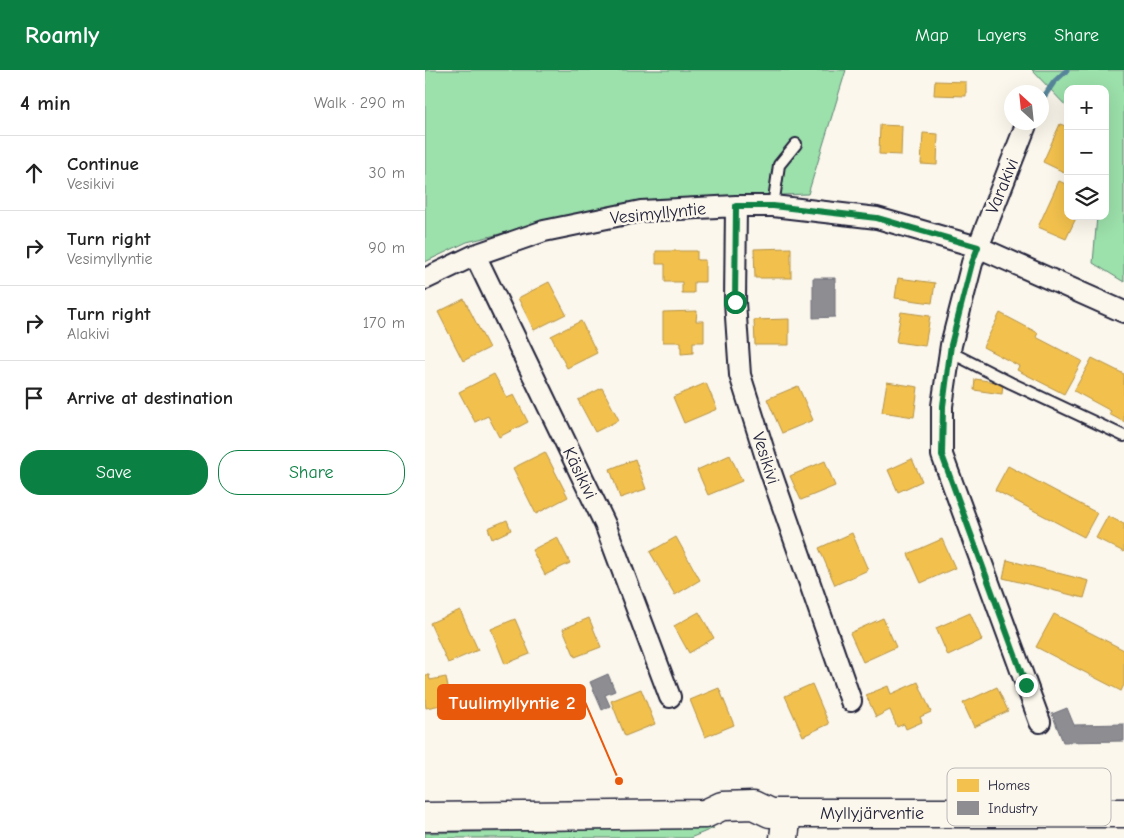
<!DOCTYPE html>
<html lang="en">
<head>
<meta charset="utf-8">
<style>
	body { margin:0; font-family:"Comic Neue",sans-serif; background:#f2f2f2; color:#222 }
	.controls { position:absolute; right:15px; top:15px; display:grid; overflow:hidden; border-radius:10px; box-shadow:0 5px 20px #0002 }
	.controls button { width:45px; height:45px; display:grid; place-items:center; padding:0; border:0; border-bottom:1px solid #e0e0e0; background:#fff; color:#222; font:25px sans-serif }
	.compass { position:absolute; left:579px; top:15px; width:45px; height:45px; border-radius:50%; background:#fff; box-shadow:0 5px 20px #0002; rotate:333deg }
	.stop { position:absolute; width:15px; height:15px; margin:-11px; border:4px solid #0b8043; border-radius:50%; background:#fff }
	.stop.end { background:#0b8043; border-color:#fff; box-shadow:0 1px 5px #0008 }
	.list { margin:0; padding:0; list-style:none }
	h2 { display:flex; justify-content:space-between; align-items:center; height:65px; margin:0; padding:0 20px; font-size:21px }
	h2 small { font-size:16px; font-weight:400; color:#767676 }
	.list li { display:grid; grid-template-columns:32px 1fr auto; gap:15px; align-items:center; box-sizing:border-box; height:75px; padding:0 20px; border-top:1px solid #e0e0e0 }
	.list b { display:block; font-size:19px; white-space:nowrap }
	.list p { margin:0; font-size:16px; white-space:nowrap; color:#767676 }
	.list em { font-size:16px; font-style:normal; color:#767676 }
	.actions { display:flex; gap:10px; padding:15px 20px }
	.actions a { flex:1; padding:11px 0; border:1px solid #0b8043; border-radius:20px; text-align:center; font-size:18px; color:#0b8043 }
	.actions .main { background:#0b8043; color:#fff }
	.icon { flex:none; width:28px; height:28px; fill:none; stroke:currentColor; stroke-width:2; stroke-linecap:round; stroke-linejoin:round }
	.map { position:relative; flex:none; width:699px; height:768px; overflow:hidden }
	header { display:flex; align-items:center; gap:30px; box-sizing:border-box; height:70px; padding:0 25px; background:#0b8043; color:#fff }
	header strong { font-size:24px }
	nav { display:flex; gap:28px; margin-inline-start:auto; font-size:18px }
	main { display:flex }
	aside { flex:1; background:#fff }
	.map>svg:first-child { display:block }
	.green { fill:#9ce0ab; stroke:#5f8173 }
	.homes { fill:#f2c14e; stroke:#b49148 }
	.industry { fill:#8d8d92; stroke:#6d6d78 }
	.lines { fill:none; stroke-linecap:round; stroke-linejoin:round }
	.stream { stroke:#57859a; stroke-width:5.5 }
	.lane-casing { stroke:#22223b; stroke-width:14 }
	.street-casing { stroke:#22223b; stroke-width:24 }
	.secondary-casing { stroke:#22223b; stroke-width:31 }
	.lane { stroke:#fbf7ec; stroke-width:10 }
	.street { stroke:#fbf7ec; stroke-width:20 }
	.secondary { stroke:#fbf7ec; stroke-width:28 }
	.route { stroke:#0b8043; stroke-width:6 }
	.labels { text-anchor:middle; stroke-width:5; stroke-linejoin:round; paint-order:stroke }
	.street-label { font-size:18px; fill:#22223b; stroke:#fbf7ec }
	.key { fill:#fbf7ec; stroke:#bab7b7; stroke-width:1 }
	.key-label { font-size:14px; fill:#22223b }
	.leader { fill:none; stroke:#e8590c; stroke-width:2 }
	.callout-dot { fill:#e8590c; stroke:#fbf7ec; stroke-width:2 }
	.callout { fill:#e8590c; stroke:#e8590c; stroke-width:2 }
	.callout-label { font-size:19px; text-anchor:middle; font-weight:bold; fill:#fff }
</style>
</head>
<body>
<header>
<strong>Roamly</strong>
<nav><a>Map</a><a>Layers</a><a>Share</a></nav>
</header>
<main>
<aside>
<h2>4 min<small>Walk · 290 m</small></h2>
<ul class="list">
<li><svg class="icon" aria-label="ahead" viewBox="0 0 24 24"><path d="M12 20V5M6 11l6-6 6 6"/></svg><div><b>Continue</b><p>Vesikivi</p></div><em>30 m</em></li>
<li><svg class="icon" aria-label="right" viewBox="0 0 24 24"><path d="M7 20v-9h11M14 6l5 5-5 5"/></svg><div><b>Turn right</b><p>Vesimyllyntie</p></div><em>90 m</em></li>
<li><svg class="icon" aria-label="right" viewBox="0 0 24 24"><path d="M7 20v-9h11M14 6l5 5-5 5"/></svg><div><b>Turn right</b><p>Alakivi</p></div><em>170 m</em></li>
<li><svg class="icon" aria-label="arrive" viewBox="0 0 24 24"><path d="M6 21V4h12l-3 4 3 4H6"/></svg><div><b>Arrive at destination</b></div></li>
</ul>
<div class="actions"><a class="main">Save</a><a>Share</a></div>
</aside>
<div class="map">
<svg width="699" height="768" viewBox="0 0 699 768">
	<rect width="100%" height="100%" fill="#fbf7ec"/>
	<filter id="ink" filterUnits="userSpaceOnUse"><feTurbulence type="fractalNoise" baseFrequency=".02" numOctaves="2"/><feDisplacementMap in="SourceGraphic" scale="10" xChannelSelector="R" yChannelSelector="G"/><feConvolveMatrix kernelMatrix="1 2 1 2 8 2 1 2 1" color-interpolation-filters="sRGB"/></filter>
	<g filter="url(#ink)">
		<!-- green -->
		<path class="green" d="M0,0H421L383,124L215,130L42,172L0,192Z
			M607,0H699V212L668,193L672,146H680V19H643V38Z
			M289,758L265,768H0V763Z"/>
		<!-- homes -->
		<path class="homes" d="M510,11L541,12V26L509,25Z
			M635,54L643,57V104L618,92Z
			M455,55L477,56L476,85L454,84Z
			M498,63L513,64L512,95L496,94Z
			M634,111L643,115V146H652L641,169L613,157Z
			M366,178V208H330L329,179Z
			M231,181H272V190H280V212H269V223H257V212H240V194H231Z
			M473,208L510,213L507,233L470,228Z
			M124,212L141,244L109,260L93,228Z
			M39,229L64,278L38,291L13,242Z
			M272,241L271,251H279V272H268V283L256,284V272H238V242Z
			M476,242L505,246L500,276L471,272Z
			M575,243L613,263L611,267L657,291L639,324L592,300L594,296L558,277Z
			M364,249V275H330L329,250Z
			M156,251L172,283L142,298L126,266Z
			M667,288L699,304V352L684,344L686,341L649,321Z
			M69,304L82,328L89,325L103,352L74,367L63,346L50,352L34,322Z
			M550,309L578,313L577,324L549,320Z
			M462,312L493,317L489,347L457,342Z
			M281,313L292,339L259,353L248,327Z
			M373,316L388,350L357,363L342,329Z
			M177,318L194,350L170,362L153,330Z
			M120,382L143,427L111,444L88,398Z
			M305,385L317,411L283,425L272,400Z
			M210,389L221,419L195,428L185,399Z
			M487,389L497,411L473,422L463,400Z
			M400,391L410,416L376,430L365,406Z
			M583,396L672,443L659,467L570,420Z
			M683,446L699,454V482L671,468Z
			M82,450L86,460L67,469L63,458Z
			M427,463L443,500L410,515L394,478Z
			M132,467L145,493L120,505L107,480Z
			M251,467L275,510L250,525L225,482Z
			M517,469L530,498L496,513L483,484Z
			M582,490L664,511L659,528L578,508Z
			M35,540L53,580L23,593L5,553Z
			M274,542L289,568L264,583L249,556Z
			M545,543L557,570L523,586L511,558Z
			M629,544L699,580V615L696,621L611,577Z
			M164,548L176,577L150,587L138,559Z
			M458,548L471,577L438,592L425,563Z
			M90,549L105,584L80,594L66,559Z
			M0,605H4L5,610L21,607L26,633L1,638L0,632Z
			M493,612L506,642L495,647L497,652L481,659L479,654L472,657L465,640L451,647L441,625L463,616L466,624Z
			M387,614L404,654L378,666L360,626Z
			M572,617L583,641L549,657L538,633Z
			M294,618L309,655L280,667L265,630Z
			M216,619L230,654L200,666L186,631Z"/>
		<!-- industry -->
		<path class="industry" d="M388,208H410V247L388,248Z
			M183,604L190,621L180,625L185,636L177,640L165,612Z
			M642,638L649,655L699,654V671L638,672L627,644Z"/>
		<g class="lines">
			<!-- stream -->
			<path class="stream" d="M616,31L629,12L642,0"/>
			<defs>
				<path id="lane" d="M348,136L354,95L371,74
					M525,282L586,313L699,366"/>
				<path id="street" d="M601,55L547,193L526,275L517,336V385L615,652
					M311,136L310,232L315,305L343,394L426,631
					M50,185L180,454L245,627
					M0,209L50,185L119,161L216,141L311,136H348L452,148L553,177L699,242"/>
				<path id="secondary" d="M0,747L280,744L297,736L328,735L345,743H699
					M359,768L362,743"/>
			</defs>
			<!-- lane casing -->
			<use href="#lane" class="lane-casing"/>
			<!-- street casing -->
			<use href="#street" class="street-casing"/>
			<!-- secondary casing -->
			<use href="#secondary" class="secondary-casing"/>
			<!-- lane -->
			<use href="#lane" class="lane"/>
			<!-- street -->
			<use href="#street" class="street"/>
			<!-- secondary -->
			<use href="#secondary" class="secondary"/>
		</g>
	</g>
	<g class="lines" filter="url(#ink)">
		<!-- route -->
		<path class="route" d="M310,232L311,136H348L452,148L553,177L547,193L526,275L518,336L517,385L601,615"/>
	</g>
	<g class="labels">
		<!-- street labels -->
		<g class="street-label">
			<text transform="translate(577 116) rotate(-68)" y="6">Varakivi</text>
			<text transform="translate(233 143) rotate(-6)" y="6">Vesimyllyntie</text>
			<text transform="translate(341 388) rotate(72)" y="6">Vesikivi</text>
			<text transform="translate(155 403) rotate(64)" y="6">Käsikivi</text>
			<text x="447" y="749">Myllyjärventie</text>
		</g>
	</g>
	<!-- legend -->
	<rect x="522" y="698" width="164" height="58" rx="8" class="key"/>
	<rect x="532" y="709" width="22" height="13" fill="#f2c14e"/>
	<rect x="532" y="731" width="22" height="14" fill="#8d8d92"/>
	<g class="key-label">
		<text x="563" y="720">Homes</text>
		<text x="563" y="743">Industry</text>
	</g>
	<!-- callouts -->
	<path class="leader" d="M194 711L160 632"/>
	<circle class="callout-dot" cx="194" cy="711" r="5"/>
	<rect class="callout" x="13" y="615" width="147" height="34" rx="5"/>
	<g class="callout-label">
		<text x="87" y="639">Tuulimyllyntie 2</text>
	</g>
</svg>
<div class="controls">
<button>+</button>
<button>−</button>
<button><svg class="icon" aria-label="layers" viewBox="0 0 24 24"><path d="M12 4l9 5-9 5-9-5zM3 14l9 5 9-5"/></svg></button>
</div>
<svg class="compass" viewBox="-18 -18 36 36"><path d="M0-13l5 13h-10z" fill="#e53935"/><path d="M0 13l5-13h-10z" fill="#767676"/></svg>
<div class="stop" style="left:310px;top:232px"></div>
<div class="stop end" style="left:601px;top:615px"></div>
</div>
</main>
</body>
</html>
